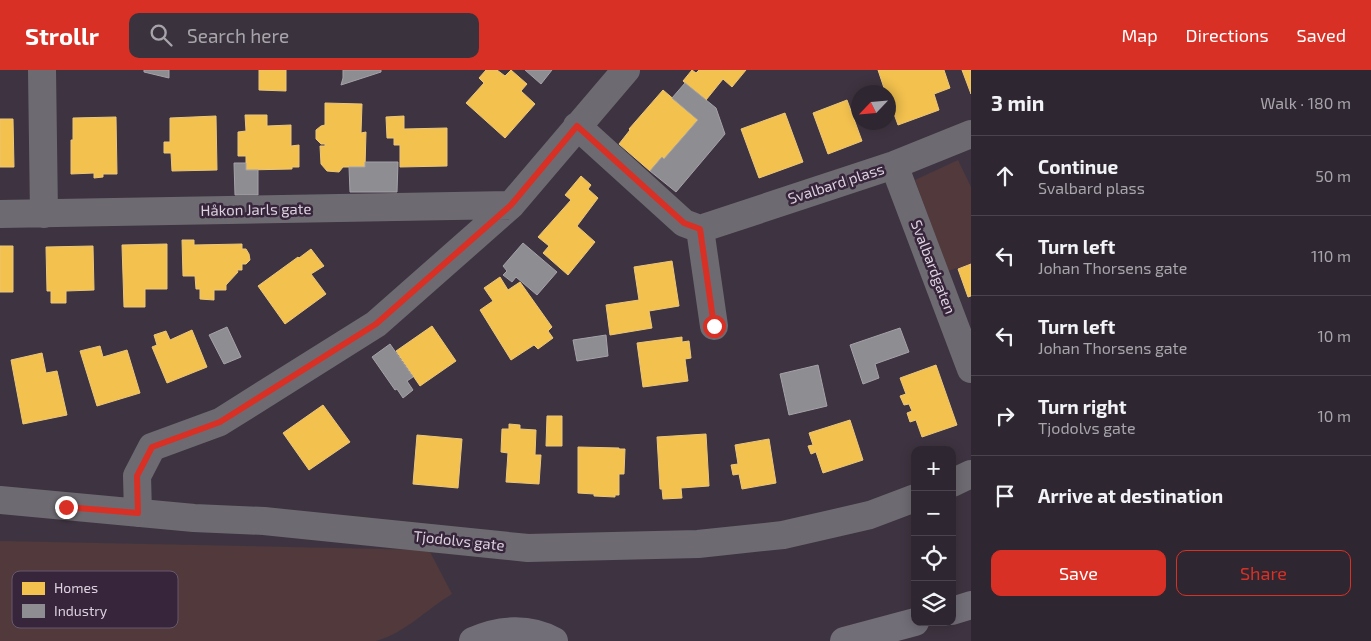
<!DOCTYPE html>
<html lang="en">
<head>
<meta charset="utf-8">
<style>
	body { margin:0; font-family:"Exo 2",sans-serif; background:#3a333d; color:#f1f3f6 }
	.controls { position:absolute; right:15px; bottom:15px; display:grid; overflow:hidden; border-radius:10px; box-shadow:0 2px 12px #0003 }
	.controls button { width:45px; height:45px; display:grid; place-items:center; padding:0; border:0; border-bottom:1px solid #49444d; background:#2e2731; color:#f1f3f6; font:25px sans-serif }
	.compass { position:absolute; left:851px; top:15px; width:45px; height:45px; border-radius:50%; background:#2e2731; box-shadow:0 2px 12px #0003; rotate:244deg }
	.stop { position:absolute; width:15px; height:15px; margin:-11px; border:4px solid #d93025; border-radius:50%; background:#fff }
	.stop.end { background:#d93025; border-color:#fff; box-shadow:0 1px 5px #0008 }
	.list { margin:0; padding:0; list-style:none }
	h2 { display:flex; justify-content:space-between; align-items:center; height:65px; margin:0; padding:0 20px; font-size:21px }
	h2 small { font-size:16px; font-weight:400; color:#a7a5ab }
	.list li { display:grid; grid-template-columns:32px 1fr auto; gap:15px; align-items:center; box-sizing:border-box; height:80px; padding:0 20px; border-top:1px solid #49444d }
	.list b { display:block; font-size:19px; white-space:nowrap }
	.list p { margin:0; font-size:16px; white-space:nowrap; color:#a7a5ab }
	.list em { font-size:16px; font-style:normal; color:#a7a5ab }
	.actions { display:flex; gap:10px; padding:15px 20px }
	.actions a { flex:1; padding:11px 0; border:1px solid #d93025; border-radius:10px; text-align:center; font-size:18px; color:#d93025 }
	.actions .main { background:#d93025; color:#fff }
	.icon { flex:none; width:28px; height:28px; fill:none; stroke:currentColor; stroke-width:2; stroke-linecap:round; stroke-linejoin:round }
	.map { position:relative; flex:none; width:971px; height:571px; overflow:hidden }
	header { display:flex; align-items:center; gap:30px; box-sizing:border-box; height:70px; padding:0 25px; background:#d93025; color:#fff }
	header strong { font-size:24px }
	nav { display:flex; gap:28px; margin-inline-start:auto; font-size:18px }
	.search { width:350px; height:45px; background:#3a333d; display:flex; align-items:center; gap:12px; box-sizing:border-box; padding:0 18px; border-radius:10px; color:#a7a5ab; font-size:19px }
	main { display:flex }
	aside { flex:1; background:#2e2731 }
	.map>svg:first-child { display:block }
	.green { fill:#51393c }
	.homes { fill:#f2c14e; stroke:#ecc67a }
	.industry { fill:#8d8d92; stroke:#a5a2a9 }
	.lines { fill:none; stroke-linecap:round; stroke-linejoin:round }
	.minor { stroke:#6d6b71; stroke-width:28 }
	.trunk { stroke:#726e77; stroke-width:28 }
	.route { stroke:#d93025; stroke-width:6 }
	.labels { text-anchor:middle; stroke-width:5; stroke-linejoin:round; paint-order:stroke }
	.street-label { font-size:15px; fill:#ddd2e0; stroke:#37253b }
	.key { fill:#37253b; stroke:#69596d; stroke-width:1 }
	.key-label { font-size:14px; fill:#ddd2e0 }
</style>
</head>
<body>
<header>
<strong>Strollr</strong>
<div class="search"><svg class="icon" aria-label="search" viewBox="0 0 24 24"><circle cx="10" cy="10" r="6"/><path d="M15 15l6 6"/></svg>Search here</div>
<nav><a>Map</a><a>Directions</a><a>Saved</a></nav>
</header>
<main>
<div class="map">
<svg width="971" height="571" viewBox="0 0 971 571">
	<rect width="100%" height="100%" fill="#3e3441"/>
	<!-- green -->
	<path class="green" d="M958,90L971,117V194L948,201L915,110Z
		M0,471L429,480L452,524C427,539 405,563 376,571H0Z"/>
	<!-- homes -->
	<path class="homes" d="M259,0H286V21L259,20Z
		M486,0H497L505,6L511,0L527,14L521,21L535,34L505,68L466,33L484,13L479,8Z
		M692,0L696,3L699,0H746L732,17L723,9L706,30L683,11Z
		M878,0H944L950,18L934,24L939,40L898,55L893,41L888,42V22H880L885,21Z
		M962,0H971V24Z
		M663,20L698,50L664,89L662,87L650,101L619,74L630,60L629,59Z
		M847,30L862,71L828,84L813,43Z
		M325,33L362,34L361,63L366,62L365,97H343L339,102L327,101L321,94L320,76H325V74H321L316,69V60L321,56L325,55Z
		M785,43L803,92L759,108L741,59Z
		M245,45H267V56L291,55V76L299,75V97H292V99L246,100V86H238V62L246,61Z
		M216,46L217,100L172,101L171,83H164V72H170V48Z
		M404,46V59L447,58V96L400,97V75H394V68H387L386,47Z
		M116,47L117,104H103V107L94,108V103L71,104V70H73V48Z
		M0,49H13L14,97H0Z
		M581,106L591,115L588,119L598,128L577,156L595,172L568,205L543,183L549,176L538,167L571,130L565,125Z
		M182,170H194V175L242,174V179H246L249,184L250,190L246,194H242V200H237L238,202L226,215V220H214V230L200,229V219H196L195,206H183Z
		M167,174V219H145V237H124L122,175Z
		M0,176H13V222H0Z
		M93,176L94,220L66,221V233H51V221H47L46,177Z
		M311,179L324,196L311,204L326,224L285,254L258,216L298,187L299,188Z
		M672,191L679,236L649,241L652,258L610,265L606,235L639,230L634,197Z
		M971,194V226L968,227L958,199Z
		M500,207L508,220L520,212L552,257L548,261L553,268L538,279L534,275L511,290L480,240L493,231L484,218Z
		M432,256L456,291L420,316L396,281Z
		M192,260L207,297L167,313L152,277L157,275L154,265L166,261L170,270Z
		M682,267V272L689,271L691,288L685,289L688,311L643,317L637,273Z
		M100,276L103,287L127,280L140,323L97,336L80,281Z
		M42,283L46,303L57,301L67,345L23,354L11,290Z
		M936,295L957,355L922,367L916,350L910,352L907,343L912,341L909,334L904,335L900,326L906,324L900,308Z
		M323,335L350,372L309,400L283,363Z
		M547,346H562V376H546Z
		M850,350L863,390L823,403L816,382L811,384L808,376L813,375L809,363Z
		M509,354L520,355V359L536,360L535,385H541L539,414L506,412L508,383L501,382L502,359H509Z
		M706,364L709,416L681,418L682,428L663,429L662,419H660L657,367Z
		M417,365L462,369L458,418L413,414Z
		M769,369L776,413L742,419L739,404L733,405L731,395L738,394L735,375Z
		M578,377L619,378V379H625L624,404H619V425H615V427L594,426V424L578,423Z"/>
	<!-- industry -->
	<path class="industry" d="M144,0H169V8L144,2Z
		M343,0H381V2L341,15L343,8Z
		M525,0H552L541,14Z
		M685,13L716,38L725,64L676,122L650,101L662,87L664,89L698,50L672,28Z
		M365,92H398L397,122H350L349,97H365Z
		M234,93H246V100H258V125H235Z
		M523,173L557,202L537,225L516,207L512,212L503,205L507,201L503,196Z
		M227,257L241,287L224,294L209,265Z
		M900,258L909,282L875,294L879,308L863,314L850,275Z
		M606,265L608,286L577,291L573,270Z
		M390,274L413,307L407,311L413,320L403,328L397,319L395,320L372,287Z
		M818,295L827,336L789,345L780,304Z"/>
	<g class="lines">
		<!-- minor -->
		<path class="minor" d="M42,0L44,144
			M577,56L684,153L700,159L894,95L971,64
			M894,95L971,299
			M0,144L511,135
			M700,159L714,256
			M952,413L971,404
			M0,430L194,448L264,451L528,478L698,474L783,465L870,445L915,428
			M138,443L137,406L152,377L220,352L376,254L511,135L626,0"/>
		<!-- trunk -->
		<path class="trunk" d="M952,541L971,535
			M473,571C499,559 529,557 554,571
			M844,571L915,552"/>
	</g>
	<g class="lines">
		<!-- route -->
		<path class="route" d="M66,437L138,443L137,406L152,377L220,352L376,254L511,135L577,56L684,153L700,159L714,256"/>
	</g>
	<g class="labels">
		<!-- street labels -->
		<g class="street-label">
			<text transform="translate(836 114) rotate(-18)" y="5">Svalbard plass</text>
			<text transform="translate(256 140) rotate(-1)" y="5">Håkon Jarls gate</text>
			<text transform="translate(933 197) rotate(69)" y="5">Svalbardgaten</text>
			<text transform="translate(459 471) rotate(6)" y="5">Tjodolvs gate</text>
		</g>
	</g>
	<!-- legend -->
	<rect x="12" y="501" width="166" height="57" rx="8" class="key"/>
	<rect x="22" y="512" width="23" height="13" fill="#f2c14e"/>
	<rect x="22" y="534" width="23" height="14" fill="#8d8d92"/>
	<g class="key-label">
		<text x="54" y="523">Homes</text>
		<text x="54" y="546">Industry</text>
	</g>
</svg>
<div class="controls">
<button>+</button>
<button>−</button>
<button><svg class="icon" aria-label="locate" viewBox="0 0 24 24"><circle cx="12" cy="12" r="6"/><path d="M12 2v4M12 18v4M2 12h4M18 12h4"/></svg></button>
<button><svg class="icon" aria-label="layers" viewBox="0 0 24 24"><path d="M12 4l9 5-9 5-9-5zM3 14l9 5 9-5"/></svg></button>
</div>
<svg class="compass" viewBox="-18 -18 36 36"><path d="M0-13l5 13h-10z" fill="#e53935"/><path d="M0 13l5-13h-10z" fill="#a7a5ab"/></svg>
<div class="stop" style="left:714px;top:256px"></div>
<div class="stop end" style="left:66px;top:437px"></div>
</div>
<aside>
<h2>3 min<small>Walk · 180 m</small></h2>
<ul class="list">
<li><svg class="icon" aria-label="ahead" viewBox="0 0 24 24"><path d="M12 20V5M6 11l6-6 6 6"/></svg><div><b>Continue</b><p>Svalbard plass</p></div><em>50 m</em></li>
<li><svg class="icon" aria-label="left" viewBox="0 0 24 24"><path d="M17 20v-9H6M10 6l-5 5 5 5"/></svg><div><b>Turn left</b><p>Johan Thorsens gate</p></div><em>110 m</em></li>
<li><svg class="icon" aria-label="left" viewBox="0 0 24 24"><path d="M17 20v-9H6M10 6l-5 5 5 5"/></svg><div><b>Turn left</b><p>Johan Thorsens gate</p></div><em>10 m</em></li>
<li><svg class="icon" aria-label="right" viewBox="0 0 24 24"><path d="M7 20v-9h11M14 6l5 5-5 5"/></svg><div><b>Turn right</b><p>Tjodolvs gate</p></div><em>10 m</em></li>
<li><svg class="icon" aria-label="arrive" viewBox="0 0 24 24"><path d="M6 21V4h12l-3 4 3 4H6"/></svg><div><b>Arrive at destination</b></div></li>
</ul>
<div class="actions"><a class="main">Save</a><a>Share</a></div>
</aside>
</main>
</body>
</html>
